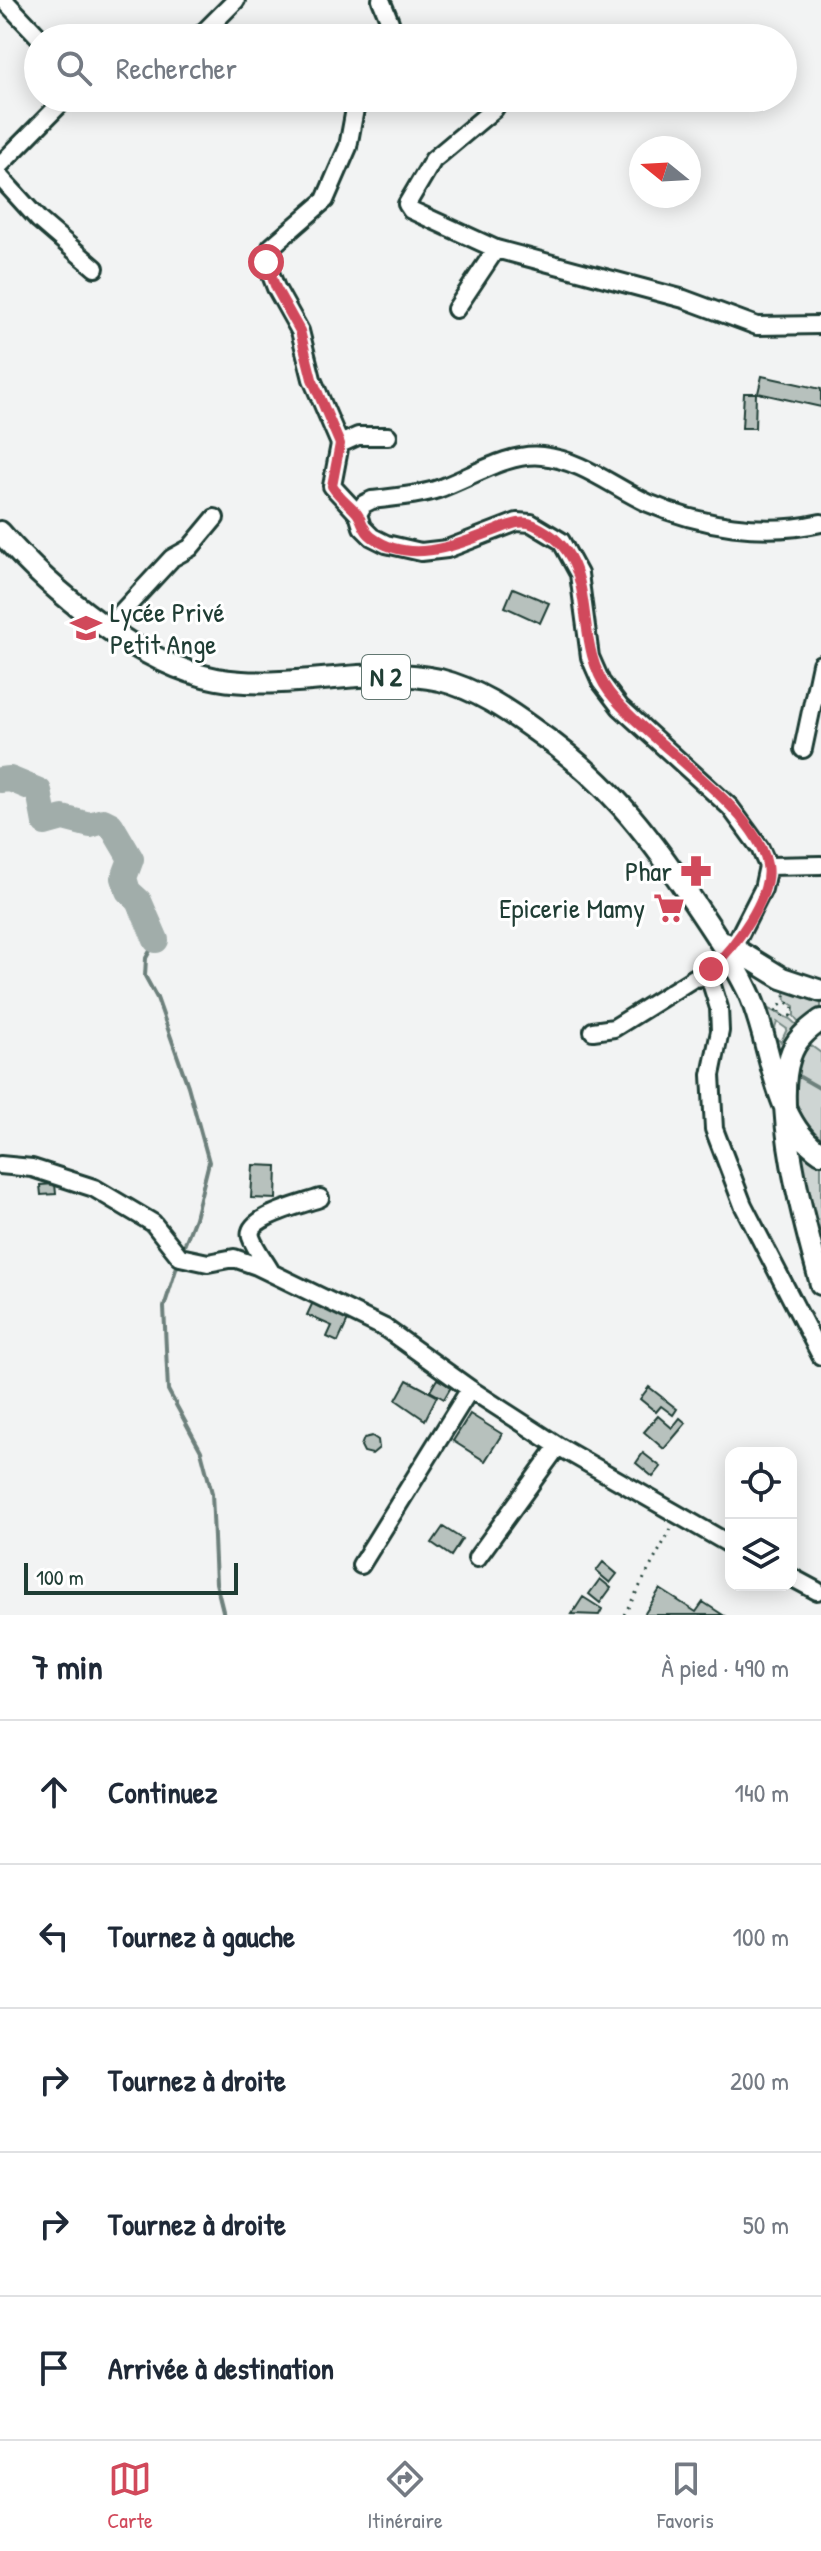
<!DOCTYPE html>
<html lang="fr">
<head>
<meta charset="utf-8">
<style>
	body { margin:0; font-family:"Patrick Hand",sans-serif; background:#f6f6f7; color:#1f2937 }
	.controls { position:absolute; right:24px; bottom:24px; display:grid; overflow:hidden; border-radius:16px; box-shadow:0 4px 20px #0003 }
	.controls button { width:72px; height:72px; display:grid; place-items:center; padding:0; border:0; border-bottom:2px solid #e0e1e3; background:#fff; color:#1f2937; font:40px sans-serif }
	.compass { position:absolute; left:629px; top:136px; width:72px; height:72px; border-radius:50%; background:#fff; box-shadow:0 4px 20px #0003; rotate:288deg }
	.scale { position:absolute; left:24px; bottom:20px; width:214px; box-sizing:border-box; padding-left:8px; border:4px solid #1f3d34; border-top:0; font-size:22px; line-height:28px; white-space:nowrap; color:#1f3d34; -webkit-text-stroke:6px #fff; paint-order:stroke }
	.stop { position:absolute; width:24px; height:24px; margin:-18px; border:6px solid #d1495b; border-radius:50%; background:#fff }
	.stop.end { background:#d1495b; border-color:#fff; box-shadow:0 2px 8px #0008 }
	.list { margin:0; padding:0; list-style:none }
	h2 { display:flex; justify-content:space-between; align-items:center; height:104px; margin:0; padding:0 32px; font-size:34px }
	h2 small { font-size:26px; font-weight:400; color:#747a83 }
	.list li { display:grid; grid-template-columns:52px 1fr auto; gap:24px; align-items:center; box-sizing:border-box; height:144px; padding:0 32px; border-top:2px solid #e0e1e3 }
	.list b { display:block; font-size:30px; white-space:nowrap }
	.list em { font-size:26px; font-style:normal; color:#747a83 }
	.icon { flex:none; width:44px; height:44px; fill:none; stroke:currentColor; stroke-width:2; stroke-linecap:round; stroke-linejoin:round }
	.map { position:relative; flex:none; width:821px; height:1615px; overflow:hidden }
	.search { position:absolute; background:#fff; box-shadow:0 4px 20px #0003; left:24px; right:24px; top:24px; height:88px; display:flex; align-items:center; gap:20px; box-sizing:border-box; padding:0 28px; border-radius:44px; color:#747a83; font-size:30px }
	.sheet { height:824px; background:#fff }
	nav { display:flex; justify-content:space-around; align-items:center; box-sizing:border-box; height:112px; border-top:2px solid #e0e1e3; background:#fff; font-size:22px; color:#747a83 }
	nav a { display:grid; justify-items:center; gap:4px }
	nav .on { color:#d1495b }
	.map>svg:first-child { display:block }
	.green { fill:#ced5d3; stroke:#768984; stroke-width:2 }
	.lines { fill:none; stroke-linecap:round; stroke-linejoin:round }
	.stream { stroke:#6d807b; stroke-width:4 }
	.river { stroke:#a1adaa; stroke-width:26 }
	.building { fill:#b7c1bd; stroke:#1f3d34; stroke-width:2 }
	.minor-casing { stroke:#1f3d34; stroke-width:22 }
	.major-casing { stroke:#1f3d34; stroke-width:26 }
	.path { stroke:#1f3d34; stroke-width:3; stroke-dasharray:2 6; stroke-linecap:butt }
	.minor { stroke:#fff; stroke-width:16 }
	.major { stroke:#fff; stroke-width:20 }
	.route { stroke:#d1495b; stroke-width:10 }
	.labels { text-anchor:middle; stroke-width:6; stroke-linejoin:round; paint-order:stroke }
	.shield { fill:#fff; stroke:#627771; stroke-width:2 }
	.shield-label { font-size:26px; font-weight:bold; fill:#1f3d34 }
	.poi-label { font-size:28px; fill:#1f3d34; stroke:#fff; text-anchor:end }
</style>
</head>
<body>
<div class="map">
<svg width="821" height="1615" viewBox="0 0 821 1615">
	<rect width="100%" height="100%" fill="#f2f3f3"/>
	<filter id="ink" filterUnits="userSpaceOnUse"><feTurbulence type="fractalNoise" baseFrequency=".0125" numOctaves="2"/><feDisplacementMap in="SourceGraphic" scale="16" xChannelSelector="R" yChannelSelector="G"/><feConvolveMatrix kernelMatrix="1 2 1 2 8 2 1 2 1" color-interpolation-filters="sRGB"/></filter>
	<g filter="url(#ink)">
		<!-- green -->
		<path class="green" d="M784,985L821,998V1011L802,1026L794,1016V1006L786,1001Z
			M760,1005L790,1019L800,1028L780,1066L771,1038L774,1036L781,1042L787,1029L777,1022L773,1035Z
			M806,1042L821,1053V1145C793,1105 784,1089 806,1042Z
			M799,1146L821,1163V1233L817,1234Z"/>
		<g class="lines">
			<!-- stream -->
			<path class="stream" d="M156,940L146,958L145,976L157,998L188,1086L209,1162L195,1218L182,1251
				M800,1077L821,1089
				M179,1260L164,1307L168,1390L201,1451L212,1493L216,1583L224,1615"/>
			<!-- river -->
			<path class="river" d="M0,780L10,779L39,791L45,823L63,818L90,825L103,821L111,825L131,859L124,878L128,891L139,901L156,940"/>
		</g>
		<!-- building -->
		<path class="building" d="M762,376L821,389V407L758,393Z
			M744,393H756L755,428H742Z
			M513,588L549,603L540,623L505,607Z
			M253,1165L277,1166L276,1199L251,1198Z
			M55,1184L56,1194L41,1195L40,1185Z
			M313,1302L349,1318L338,1342L327,1337L332,1326L307,1315Z
			M437,1379L451,1387L444,1399L430,1391Z
			M407,1380L437,1396L425,1420L396,1400Z
			M649,1387L677,1409L673,1415L661,1406L656,1412L640,1399Z
			M470,1414L502,1434L485,1461L453,1441Z
			M658,1416L672,1428L680,1418L686,1423L664,1449L644,1432Z
			M372,1436L378,1440L379,1448L372,1454L364,1452L361,1446L364,1438Z
			M643,1453L661,1467L653,1477L636,1463Z
			M443,1527L462,1539L451,1556L432,1543Z
			M603,1562L617,1574L610,1583L596,1571Z
			M600,1579L611,1588L600,1603L589,1594Z
			M660,1589L696,1612L703,1602L723,1615H644Z
			M583,1597L602,1609L599,1615L572,1614Z"/>
		<g class="lines">
			<defs>
				<path id="minor" d="M4,0L40,38
					M381,0L390,22L388,38
					M198,38L236,0
					M357,98L348,147L325,200L271,247L266,262L276,288L300,331L312,379L340,444L332,486L358,514
					M501,98L494,109L433,160L407,204L411,210L496,249L684,299L757,326L821,325
					M0,165L66,98
					M0,177L39,220L95,268
					M456,309L496,249
					M340,444L358,436H388
					M821,523C764,536 701,526 648,503C613,487 582,460 542,456C508,452 470,478 438,489C418,496 393,497 372,500L364,504L358,514L362,527L372,537L386,544L421,552L447,549L517,522L531,523L561,541L579,574L590,657L601,682L620,707L730,807L760,848L768,866L763,889L732,950L711,969L709,976L719,1008L720,1031L711,1075L714,1129L743,1205L821,1356
					M108,627L172,558L190,548L215,518
					M803,749L821,664
					M768,866L821,865
					M593,1031L614,1028L694,978L709,976
					M0,1165L32,1168L94,1188L153,1223L180,1257L208,1263L234,1258L257,1266L385,1328L470,1389L558,1446L731,1545
					M271,1272C265,1261 255,1249 251,1237C245,1217 304,1204 320,1198
					M477,1558L558,1446
					M361,1565L470,1389
					M791,1577L817,1591"/>
				<path id="major" d="M0,532C50,590 140,665 217,679C290,692 368,664 440,680C476,689 507,710 536,731C604,778 645,829 691,898C711,928 732,958 748,991C772,1040 771,1121 821,1153
					M725,943L782,978L821,991
					M821,1020C807,1030 795,1040 790,1057C772,1110 806,1229 821,1284"/>
			</defs>
			<!-- minor casing -->
			<use href="#minor" class="minor-casing"/>
			<!-- major casing -->
			<use href="#major" class="major-casing"/>
			<!-- path -->
			<path class="path" d="M785,995L786,1002L793,1006L791,1016L795,1020
				M775,1011L784,1017L791,1016
				M779,1013V1006L786,1002
				M624,1615L672,1527"/>
			<!-- minor -->
			<use href="#minor" class="minor"/>
			<!-- major -->
			<use href="#major" class="major"/>
		</g>
	</g>
	<g class="lines" filter="url(#ink)">
		<!-- route -->
		<path class="route" d="M266,262L276,288L300,331L312,379L340,444L332,486C339,497 348,503 356,512C363,520 362,530 372,537C411,566 459,544 499,529C510,525 522,519 534,525C606,558 568,637 609,692C645,740 758,808 767,865C773,897 733,948 711,969"/>
	</g>
	<!-- icons -->
	<defs>
		<symbol id="school-bare" viewBox="-9 -9 18 18"><path d="M0-5L7-2L0 1L-7-2ZM-4 1L0 2.5L4 1V4Q0 6-4 4Z" fill="#d1495b" stroke="#fff" stroke-width="2.5" paint-order="stroke"/></symbol>
		<symbol id="pharmacy-bare" viewBox="-9 -9 18 18"><path d="M-2-6h4v4h4v4h-4v4h-4v-4h-4v-4h4Z" fill="#d1495b" stroke="#fff" stroke-width="2.5" paint-order="stroke"/></symbol>
		<symbol id="supermarket-bare" viewBox="-9 -9 18 18"><path d="M-6-5.5h2.5l.6 2H6L4.5 2H-2.5L-4.4-4H-6ZM-1.5 3.2a1.3 1.3 0 1 0 .1 0ZM3 3.2a1.3 1.3 0 1 0 .1 0Z" fill="#d1495b" stroke="#fff" stroke-width="2.5" paint-order="stroke"/></symbol>
	</defs>
	<g fill-rule="evenodd">
		<use href="#school-bare" x="64" y="606" width="44" height="44"/>
		<use href="#pharmacy-bare" x="674" y="849" width="44" height="44"/>
		<use href="#supermarket-bare" x="647" y="886" width="44" height="44"/>
	</g>
	<g class="labels">
		<!-- shield labels -->
		<rect class="shield" x="362" y="655" width="48" height="44" rx="6"/>
		<g class="shield-label">
			<text x="386" y="686">N 2</text>
		</g>
		<!-- poi labels -->
		<g class="poi-label">
			<text x="110" y="622" text-anchor="start">Lycée Privé<tspan x="110" dy="32">Petit Ange</tspan></text>
			<text x="672" y="881">Phar</text>
			<text x="645" y="918">Epicerie Mamy</text>
		</g>
	</g>
</svg>
<div class="controls">
<button><svg class="icon" aria-label="locate" viewBox="0 0 24 24"><circle cx="12" cy="12" r="6"/><path d="M12 2v4M12 18v4M2 12h4M18 12h4"/></svg></button>
<button><svg class="icon" aria-label="layers" viewBox="0 0 24 24"><path d="M12 4l9 5-9 5-9-5zM3 14l9 5 9-5"/></svg></button>
</div>
<svg class="compass" viewBox="-18 -18 36 36"><path d="M0-13l5 13h-10z" fill="#e53935"/><path d="M0 13l5-13h-10z" fill="#747a83"/></svg>
<div class="scale">100 m</div>
<div class="stop" style="left:266px;top:262px"></div>
<div class="stop end" style="left:711px;top:969px"></div>
<div class="search"><svg class="icon" aria-label="search" viewBox="0 0 24 24"><circle cx="10" cy="10" r="6"/><path d="M15 15l6 6"/></svg>Rechercher</div>
</div>
<section class="sheet">
<h2>7 min<small>À pied · 490 m</small></h2>
<ul class="list">
<li><svg class="icon" aria-label="ahead" viewBox="0 0 24 24"><path d="M12 20V5M6 11l6-6 6 6"/></svg><div><b>Continuez</b></div><em>140 m</em></li>
<li><svg class="icon" aria-label="left" viewBox="0 0 24 24"><path d="M17 20v-9H6M10 6l-5 5 5 5"/></svg><div><b>Tournez à gauche</b></div><em>100 m</em></li>
<li><svg class="icon" aria-label="right" viewBox="0 0 24 24"><path d="M7 20v-9h11M14 6l5 5-5 5"/></svg><div><b>Tournez à droite</b></div><em>200 m</em></li>
<li><svg class="icon" aria-label="right" viewBox="0 0 24 24"><path d="M7 20v-9h11M14 6l5 5-5 5"/></svg><div><b>Tournez à droite</b></div><em>50 m</em></li>
<li><svg class="icon" aria-label="arrive" viewBox="0 0 24 24"><path d="M6 21V4h12l-3 4 3 4H6"/></svg><div><b>Arrivée à destination</b></div></li>
</ul>
</section>
<nav>
<a class="on"><svg class="icon" aria-label="map" viewBox="0 0 24 24"><path d="M3 6l6-2 6 2 6-2v14l-6 2-6-2-6 2zM9 4v14M15 6v14"/></svg>Carte</a>
<a><svg class="icon" aria-label="directions" viewBox="0 0 24 24"><path d="M12 3l9 9-9 9-9-9zM9 14v-3h6M13 9l2 2-2 2"/></svg>Itinéraire</a>
<a><svg class="icon" aria-label="saved" viewBox="0 0 24 24"><path d="M7 4h10v16l-5-4-5 4z"/></svg>Favoris</a>
</nav>
</body>
</html>
